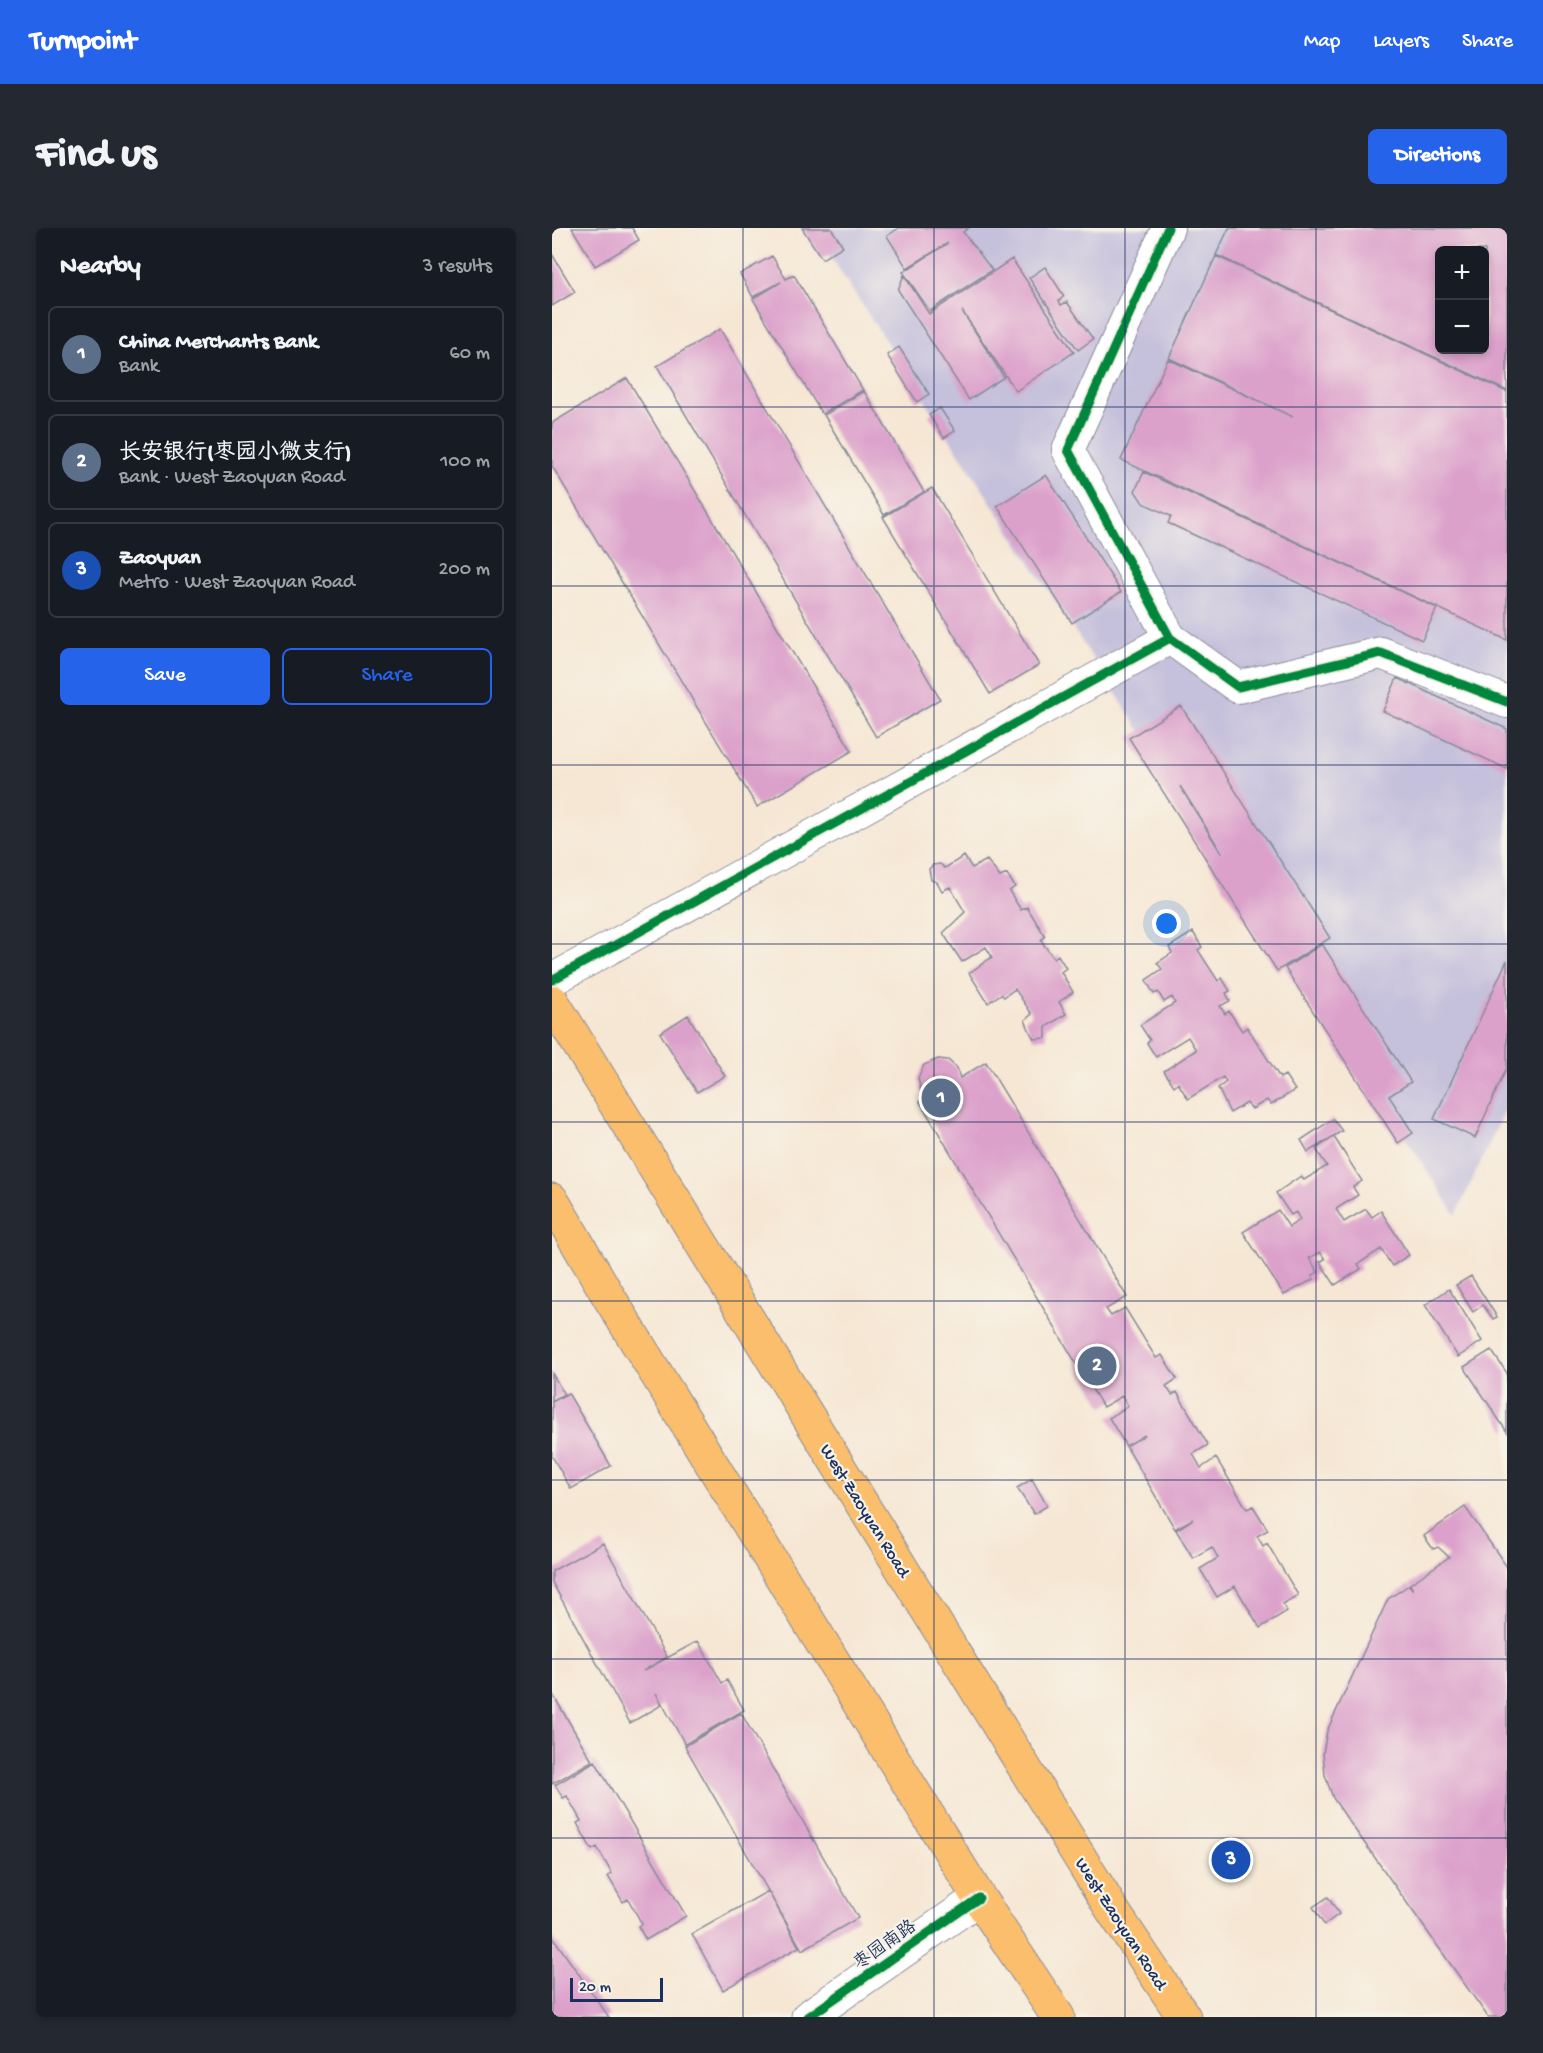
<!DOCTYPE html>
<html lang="en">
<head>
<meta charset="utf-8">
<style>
	body { margin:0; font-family:"Gochi Hand","LXGW WenKai TC",sans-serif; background:#242831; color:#f1f3f6 }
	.controls { position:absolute; right:18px; top:18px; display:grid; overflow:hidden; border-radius:9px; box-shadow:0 3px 9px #0003 }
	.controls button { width:54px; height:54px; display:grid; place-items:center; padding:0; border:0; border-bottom:2px solid #363941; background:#171b24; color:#f1f3f6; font:30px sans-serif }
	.scale { position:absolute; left:18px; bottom:15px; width:93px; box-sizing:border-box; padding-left:6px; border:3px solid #1b2f5e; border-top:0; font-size:16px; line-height:21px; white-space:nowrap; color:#1b2f5e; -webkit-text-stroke:4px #f7f3e8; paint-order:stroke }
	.you { position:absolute; left:615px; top:696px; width:21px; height:21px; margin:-15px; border:4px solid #fff; border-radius:50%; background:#1a73e8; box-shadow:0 0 0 9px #1a73e833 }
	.badge { display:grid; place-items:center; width:39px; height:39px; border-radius:50%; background:#2563eb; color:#fff; font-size:20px; font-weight:700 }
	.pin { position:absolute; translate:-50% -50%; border:3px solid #fff; box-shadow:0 2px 6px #0006 }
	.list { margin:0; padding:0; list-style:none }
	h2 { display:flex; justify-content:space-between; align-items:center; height:78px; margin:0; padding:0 24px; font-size:26px }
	h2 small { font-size:20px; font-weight:400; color:#9ea1a6 }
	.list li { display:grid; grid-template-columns:39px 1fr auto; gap:18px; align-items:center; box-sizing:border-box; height:96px; margin:0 12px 12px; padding:0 12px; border:2px solid #363941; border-radius:9px }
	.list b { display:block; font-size:22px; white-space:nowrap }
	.list p { margin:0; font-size:20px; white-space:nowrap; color:#9ea1a6 }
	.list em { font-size:20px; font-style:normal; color:#9ea1a6 }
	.actions { display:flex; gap:12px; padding:18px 24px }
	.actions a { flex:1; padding:14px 0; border:2px solid #2563eb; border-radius:9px; text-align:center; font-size:21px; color:#2563eb }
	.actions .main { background:#2563eb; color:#fff }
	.map { position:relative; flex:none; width:955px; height:1789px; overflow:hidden; border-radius:9px }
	header { display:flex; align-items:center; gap:36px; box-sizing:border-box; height:84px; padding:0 30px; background:#2563eb; color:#fff }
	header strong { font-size:28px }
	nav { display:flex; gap:33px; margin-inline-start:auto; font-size:21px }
	.intro { display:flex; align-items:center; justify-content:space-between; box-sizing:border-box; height:144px; padding:0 36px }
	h1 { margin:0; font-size:42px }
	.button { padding:15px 27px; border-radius:9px; background:#2563eb; color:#fff; font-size:21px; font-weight:700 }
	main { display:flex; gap:36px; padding:0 36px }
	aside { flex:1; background:#171b24; border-radius:9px; box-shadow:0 3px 9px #0003 }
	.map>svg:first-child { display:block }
	.industrial { fill:#c5c0db; fill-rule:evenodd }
	.building { fill:#dca1cb; fill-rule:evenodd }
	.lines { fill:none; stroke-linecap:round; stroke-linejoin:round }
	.minor-casing { stroke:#888b99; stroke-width:34 }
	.tertiary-casing { stroke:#888b99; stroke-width:35 }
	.primary-casing { stroke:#888b99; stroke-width:35 }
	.minor { stroke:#fff; stroke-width:32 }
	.tertiary { stroke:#fff; stroke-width:33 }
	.primary { stroke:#fabe6d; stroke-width:33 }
	.cycleway-casing { stroke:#f7f3e8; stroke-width:13 }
	.cycleway { stroke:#00873e; stroke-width:9 }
	.grid { fill:none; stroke:#1b2f5e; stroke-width:1.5; stroke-opacity:0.55 }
	.labels { text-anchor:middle; stroke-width:4.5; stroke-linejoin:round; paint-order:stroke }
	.street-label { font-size:18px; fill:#1b2f5e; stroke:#f7f3e8 }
</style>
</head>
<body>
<header>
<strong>Turnpoint</strong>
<nav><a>Map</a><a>Layers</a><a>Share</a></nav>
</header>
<div class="intro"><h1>Find us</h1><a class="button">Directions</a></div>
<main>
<aside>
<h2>Nearby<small>3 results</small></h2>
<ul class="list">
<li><span class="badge" style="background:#5c6f8a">1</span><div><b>China Merchants Bank</b><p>Bank</p></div><em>60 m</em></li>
<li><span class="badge" style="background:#5c6f8a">2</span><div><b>长安银行(枣园小微支行)</b><p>Bank · West Zaoyuan Road</p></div><em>100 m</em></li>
<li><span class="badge" style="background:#1a4fb4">3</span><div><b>Zaoyuan</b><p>Metro · West Zaoyuan Road</p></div><em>200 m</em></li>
</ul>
<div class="actions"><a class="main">Save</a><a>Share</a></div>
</aside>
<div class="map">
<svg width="955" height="1789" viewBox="0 0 955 1789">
	<rect width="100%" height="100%" fill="#f7f3e8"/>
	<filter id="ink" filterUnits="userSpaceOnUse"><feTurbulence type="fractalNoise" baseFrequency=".0167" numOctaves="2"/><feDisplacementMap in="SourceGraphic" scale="12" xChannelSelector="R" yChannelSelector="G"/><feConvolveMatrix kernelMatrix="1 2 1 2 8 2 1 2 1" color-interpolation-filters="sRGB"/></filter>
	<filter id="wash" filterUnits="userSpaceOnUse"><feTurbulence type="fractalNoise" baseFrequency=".008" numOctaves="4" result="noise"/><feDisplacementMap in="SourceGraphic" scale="24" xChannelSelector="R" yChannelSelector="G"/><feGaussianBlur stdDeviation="1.35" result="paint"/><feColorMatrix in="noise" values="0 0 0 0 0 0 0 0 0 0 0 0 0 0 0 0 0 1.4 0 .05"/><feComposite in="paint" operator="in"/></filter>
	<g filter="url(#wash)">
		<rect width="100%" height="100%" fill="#f6e7d4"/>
		<!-- industrial -->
		<path class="industrial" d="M260,0H955V878L904,987ZM888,22H933V122H888Z"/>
		<g id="blocks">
			<!-- building -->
			<path class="building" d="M20,0H80L87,12L43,38Z
				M250,0H279L291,18L270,31Z
				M347,0H417L411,4L440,42L378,83L351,44L396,15L355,40L335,8Z
				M677,0H955V163L664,27ZM888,22H933V122H888Z
				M0,26L23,64L0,78Z
				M220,28L234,51L242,47L311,162L270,186L201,71L229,54L201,69L188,46Z
				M664,28L955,164V412L569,232L616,131L741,189L617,130Z
				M460,31L522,124L464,163L410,83L452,149L417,172L346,62L352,47L377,86Z
				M493,39L512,68L507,73L509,77L515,74L541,111L526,122L477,50Z
				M168,101L388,471L324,509L105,138Z
				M347,119L377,166L365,174L335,127Z
				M75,150L300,523L205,579L0,238V195Z
				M312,163L372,264L332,287L272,187Z
				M388,180L403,203L392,210L377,187Z
				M592,244L885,380L870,412L616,295L619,288L591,275L583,263Z
				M494,247L569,364L520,395L445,278Z
				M380,260L487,437L438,466L331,289Z
				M845,450L955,501V541L831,483Z
				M629,478L778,710L725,743L577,510ZM628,558L670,625H669Z
				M412,628L420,640L435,632L448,649L455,646L463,659L457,663L469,682L475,679L493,708L489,712L492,717L502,730L506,727L514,740L509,744L521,764L507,774L514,786L494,799V810L482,811L478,804L473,792L480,786L463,761L452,769L449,766L436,775L417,745L440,729L434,719L410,734L391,705L413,684L398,659L390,663L385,654L379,652L377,641L381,637L388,636L393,640Z
				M641,704L650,719L646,722L666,753L670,750L678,763L674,765L678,773L668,778L673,786L677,783L690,803L695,799L728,850L733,847L743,862L719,877L715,872L700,881L695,875L678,885L666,860L674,854L671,849L636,871L626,855L622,858L612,843L644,822L636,809L604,829L595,815L598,812L588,797L623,775L620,769L612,774L606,764L602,766L594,752L610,741L605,735L620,725L617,719Z
				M770,716L859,854L837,868L861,905L846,915L733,740Z
				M955,732V839L923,910L882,891Z
				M136,787L173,848L145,864L108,805Z
				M386,831L396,832L405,840L408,850L434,834L575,1069L554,1081L559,1088L573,1080L604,1130L610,1127L625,1151L614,1158L620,1167L625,1164L656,1217L641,1226L649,1240L664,1230L695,1281L701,1278L716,1302L705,1308L711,1318L715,1315L746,1367L731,1376L735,1383L708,1400L683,1358L665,1369L648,1341L666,1330L660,1319L641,1330L624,1302L641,1291L623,1301L574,1218L593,1207L574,1218L557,1190L576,1178L570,1168L551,1179L534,1151L552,1140L546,1129L551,1140L533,1150L368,874L375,869L369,863L366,850L372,837Z
				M781,891L790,903L756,924L749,912Z
				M782,909L810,953L801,959L806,967L784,981L792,994L814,981L820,989L829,983L857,1027L840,1038L829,1021L806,1036L809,1041L783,1057L768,1034L773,1031L768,1024L757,1030L766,1044L760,1048L762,1051L732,1067L691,1004L726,982L737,999L748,992L744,984L739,987L724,965L749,948L752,952L775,938L764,921Z
				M919,1048L945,1089L941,1091L931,1077L921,1084L904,1057Z
				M897,1061L930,1113L906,1129L873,1077Z
				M939,1122L955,1145V1204L912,1139Z
				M0,1145L12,1166L0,1173Z
				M16,1165L59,1238L19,1261L0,1228V1174Z
				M480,1251L495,1278L482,1286L465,1260Z
				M913,1279L955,1339V1789H936L794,1589L781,1570L773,1547L771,1525L775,1503L836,1371L857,1357L861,1362L858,1356L897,1329L886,1319L881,1321L872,1308Z
				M51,1315L115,1429L91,1443L146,1413L170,1455L175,1452L192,1482L133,1516L104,1465L110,1477L78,1495L0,1354V1343Z
				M0,1465L40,1533L0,1556Z
				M189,1485L306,1690L250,1722L133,1518Z
				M43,1533L134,1688L94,1712L86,1698L90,1696L76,1671L71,1674L56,1648L60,1646L45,1619L40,1622L25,1595L29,1593L15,1568L11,1570L3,1557Z
				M216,1663L247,1719L171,1762L140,1706Z
				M776,1669L787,1686L772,1697L761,1679Z
				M0,1708L57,1789H2L0,1786Z"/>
		</g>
	</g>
	<g filter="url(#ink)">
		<use href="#blocks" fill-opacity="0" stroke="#888b99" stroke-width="1.5"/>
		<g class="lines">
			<defs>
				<path id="minor" d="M616,0L516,222L618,410L686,459L829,425L955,474
					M0,752L618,410"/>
				<path id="tertiary" d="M256,1789L427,1670"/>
				<path id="primary" d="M0,773L559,1680L632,1789
					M0,972L57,1069L427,1670L506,1789"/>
			</defs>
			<!-- minor casing -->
			<use href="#minor" class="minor-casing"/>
			<!-- tertiary casing -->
			<use href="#tertiary" class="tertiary-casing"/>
			<!-- primary casing -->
			<use href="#primary" class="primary-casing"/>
			<!-- minor -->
			<use href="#minor" class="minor"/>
			<!-- tertiary -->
			<use href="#tertiary" class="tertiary"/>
			<!-- primary -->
			<use href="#primary" class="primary"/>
			<defs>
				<path id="cycleway" d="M616,0L516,222L618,410L686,459L829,425L955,474
					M0,752L618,410
					M256,1789L427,1670"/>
			</defs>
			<!-- cycleway casing -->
			<use href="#cycleway" class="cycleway-casing"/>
			<!-- cycleway -->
			<use href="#cycleway" class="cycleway"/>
		</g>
	</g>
	<!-- grid -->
	<path class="grid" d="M191,0V1789M382,0V1789M573,0V1789M764,0V1789M0,179H955M0,358H955M0,537H955M0,716H955M0,894H955M0,1073H955M0,1252H955M0,1431H955M0,1610H955"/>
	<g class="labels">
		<!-- street labels -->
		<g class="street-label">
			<text transform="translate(314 1282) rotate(58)" y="6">West Zaoyuan Road</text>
			<text transform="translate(570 1695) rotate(57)" y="6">West Zaoyuan Road</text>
			<text transform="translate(332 1716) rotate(-35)" y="6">枣园南路</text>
		</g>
	</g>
</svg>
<div class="controls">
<button>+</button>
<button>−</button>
</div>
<div class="scale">20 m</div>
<div class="you"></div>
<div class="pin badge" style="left:389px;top:870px;background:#5c6f8a">1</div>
<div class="pin badge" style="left:545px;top:1138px;background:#5c6f8a">2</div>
<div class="pin badge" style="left:679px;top:1632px;background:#1a4fb4">3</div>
</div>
</main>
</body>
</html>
